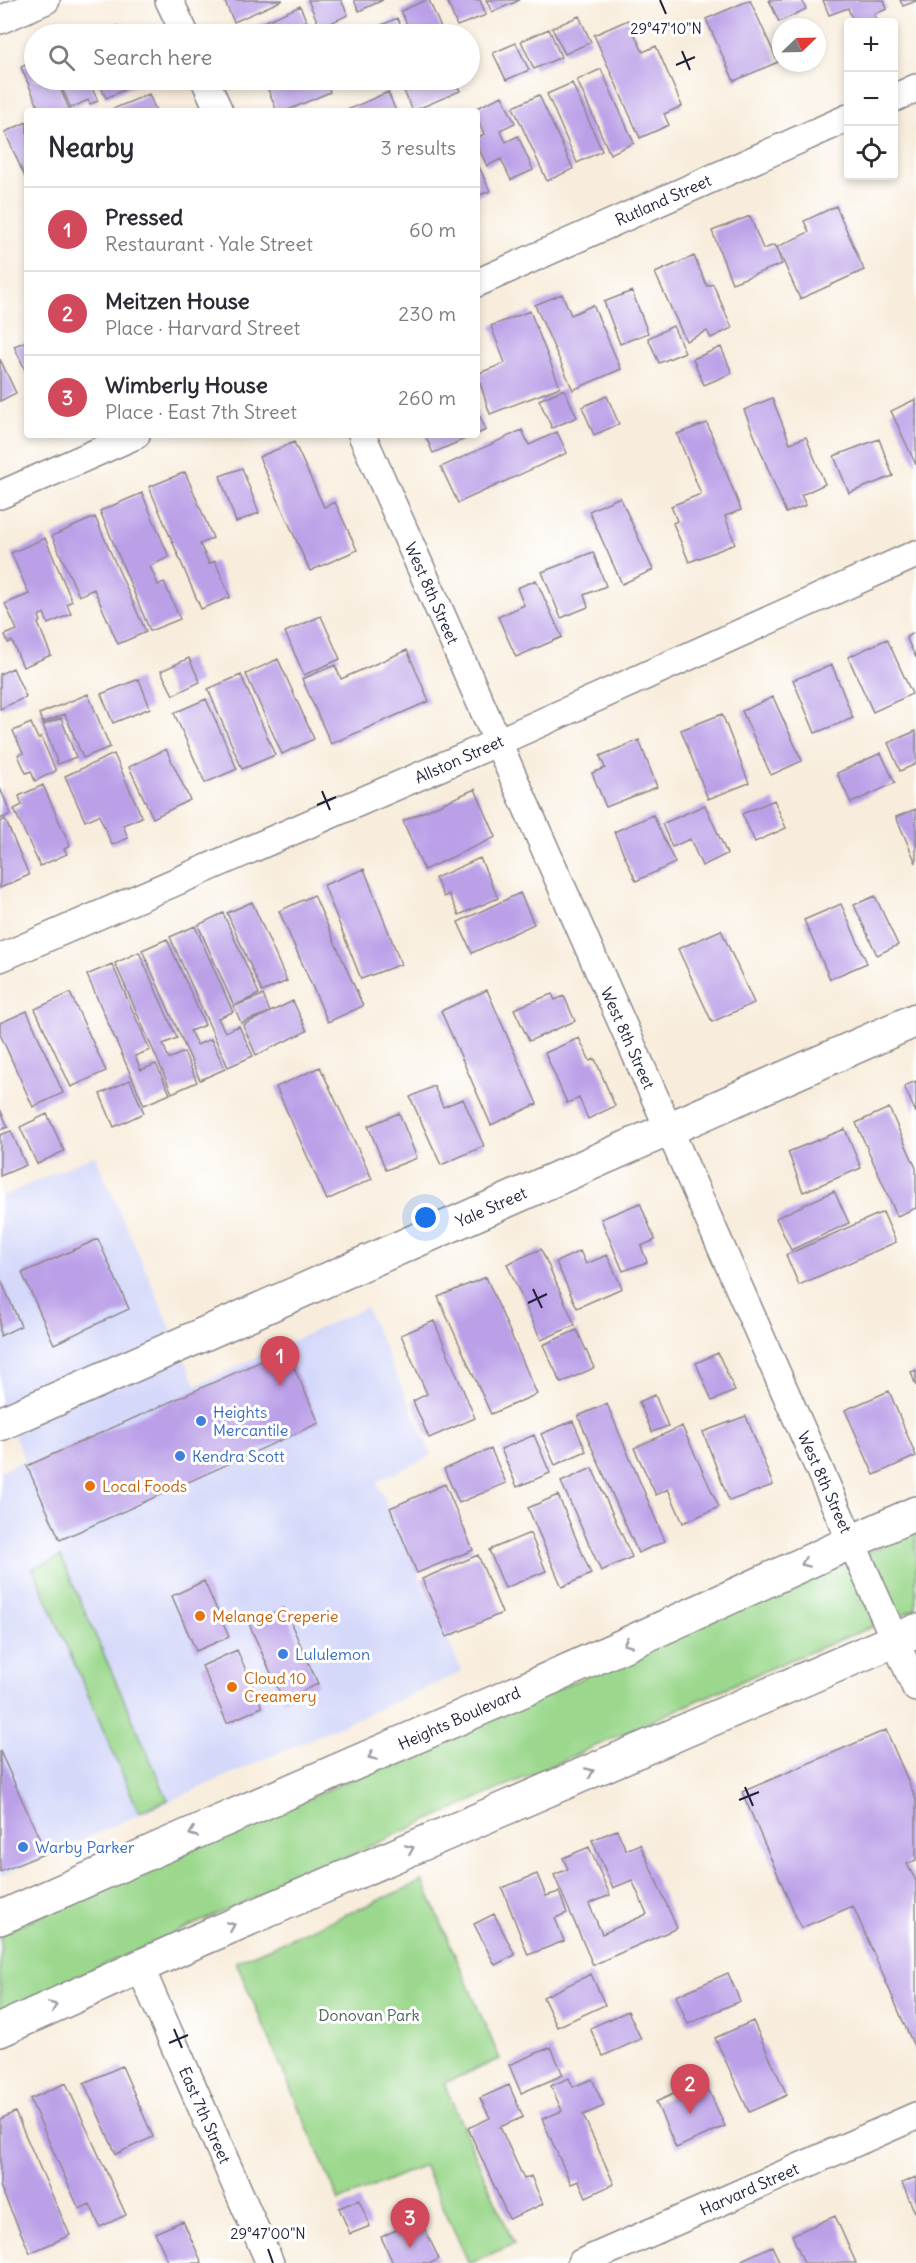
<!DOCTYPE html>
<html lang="en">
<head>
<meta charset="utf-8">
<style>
	body { margin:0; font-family:Delius,sans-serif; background:#f2f2f3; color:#2b2b33 }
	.controls { position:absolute; right:18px; top:18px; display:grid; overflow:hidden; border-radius:6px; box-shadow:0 3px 9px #0003 }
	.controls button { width:54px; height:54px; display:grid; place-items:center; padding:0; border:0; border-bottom:2px solid #e1e1e2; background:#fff; color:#2b2b33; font:30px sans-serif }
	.compass { position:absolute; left:772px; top:18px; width:54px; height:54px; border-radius:50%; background:#fff; box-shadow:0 3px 9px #0003; rotate:67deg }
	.you { position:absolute; left:426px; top:1218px; width:21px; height:21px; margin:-15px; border:4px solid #fff; border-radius:50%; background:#1a73e8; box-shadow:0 0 0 9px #1a73e833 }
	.badge { display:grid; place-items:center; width:39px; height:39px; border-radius:50%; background:#d1495b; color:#fff; font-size:20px; font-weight:700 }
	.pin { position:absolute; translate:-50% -50px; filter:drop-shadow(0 2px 3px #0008) }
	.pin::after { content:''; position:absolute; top:32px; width:21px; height:18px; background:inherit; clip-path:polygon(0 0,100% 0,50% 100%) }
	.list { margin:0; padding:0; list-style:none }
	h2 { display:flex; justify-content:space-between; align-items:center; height:78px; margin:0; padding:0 24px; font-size:26px }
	h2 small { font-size:20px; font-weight:400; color:#7c7c81 }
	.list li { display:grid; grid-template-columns:39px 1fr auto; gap:18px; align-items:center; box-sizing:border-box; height:84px; padding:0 24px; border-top:2px solid #e1e1e2 }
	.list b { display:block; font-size:22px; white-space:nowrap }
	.list p { margin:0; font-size:20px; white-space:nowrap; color:#7c7c81 }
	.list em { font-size:20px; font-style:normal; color:#7c7c81 }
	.icon { flex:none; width:33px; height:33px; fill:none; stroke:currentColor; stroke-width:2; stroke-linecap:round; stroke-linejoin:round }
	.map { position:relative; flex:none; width:916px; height:2263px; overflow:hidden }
	.search { position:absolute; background:#fff; box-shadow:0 3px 9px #0003; left:24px; top:24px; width:456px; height:66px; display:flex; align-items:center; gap:15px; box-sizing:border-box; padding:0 21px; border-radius:33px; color:#7c7c81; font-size:22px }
	.panel { position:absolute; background:#fff; box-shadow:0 3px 9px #0003; left:24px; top:108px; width:456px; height:330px; border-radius:6px }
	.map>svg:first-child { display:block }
	.built { fill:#d4d8f9 }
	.park { fill:#9bd88d; stroke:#5e7d64; stroke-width:1.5 }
	.building { fill:#bba0e8 }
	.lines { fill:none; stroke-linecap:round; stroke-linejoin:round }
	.minor-casing { stroke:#8d888c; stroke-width:30 }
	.major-casing { stroke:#8d888c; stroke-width:36 }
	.minor { stroke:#fff; stroke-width:27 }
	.major { stroke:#fff; stroke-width:33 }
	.oneway { stroke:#9c9ca7 }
	.ticks { fill:none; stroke:#22223b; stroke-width:2 }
	.shop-dot { fill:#3f7fe0; stroke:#fff; stroke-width:2 }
	.food-dot { fill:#e8710a; stroke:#fff; stroke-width:2 }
	.labels { text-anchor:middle; stroke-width:6; stroke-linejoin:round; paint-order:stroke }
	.street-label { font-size:16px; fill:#22223b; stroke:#fff }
	.shop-label { font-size:16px; fill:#366cbe; stroke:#fff; text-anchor:start }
	.food-label { font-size:16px; fill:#c56008; stroke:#fff; text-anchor:start }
	.park-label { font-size:16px; fill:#4c6258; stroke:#fff }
	.ticks-label { font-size:15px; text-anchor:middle; fill:#22223b; stroke:#fff; stroke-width:6; stroke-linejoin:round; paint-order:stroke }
</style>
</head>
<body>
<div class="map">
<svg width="916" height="2263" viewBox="0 0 916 2263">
	<rect width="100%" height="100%" fill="#fff"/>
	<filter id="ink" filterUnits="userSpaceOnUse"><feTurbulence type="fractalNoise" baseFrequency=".0167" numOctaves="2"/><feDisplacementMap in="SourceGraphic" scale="12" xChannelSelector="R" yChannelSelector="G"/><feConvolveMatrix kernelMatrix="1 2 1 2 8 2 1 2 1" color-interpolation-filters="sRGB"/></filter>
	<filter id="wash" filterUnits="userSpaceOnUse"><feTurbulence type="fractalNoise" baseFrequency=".008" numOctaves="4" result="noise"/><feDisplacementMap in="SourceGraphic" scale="24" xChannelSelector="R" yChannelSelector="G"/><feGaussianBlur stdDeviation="1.35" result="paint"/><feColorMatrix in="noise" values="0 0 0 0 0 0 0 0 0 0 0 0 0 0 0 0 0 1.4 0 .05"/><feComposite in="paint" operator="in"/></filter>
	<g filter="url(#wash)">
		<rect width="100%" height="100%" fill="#f8eddc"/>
		<!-- built -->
		<path class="built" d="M95,1155L196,1385L366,1307L432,1455L377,1482L462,1672L0,1876V1471L25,1460L0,1405V1197Z"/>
		<!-- park -->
		<path class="park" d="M916,1531V1609L773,1667L0,2011V1934Z
			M61,1557L168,1800L139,1812L33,1568Z
			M423,1881L500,2059L444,2083L514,2244L469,2263L424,2165L339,2201L236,1962Z"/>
		<g id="blocks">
			<!-- building -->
			<path class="building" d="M224,0H283L234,22Z
				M308,0H341L348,15L320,28Z
				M354,0H383L359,11Z
				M426,0H429L441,28L427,34H411L401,11Z
				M447,0H480L486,15L457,26Z
				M486,0H520L492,12Z
				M750,0L778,62L734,81L706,19Z
				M769,0H802L806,9L779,22Z
				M823,0H884L887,9L874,14L877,22H853L848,8L829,15Z
				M900,0H916V1L903,6Z
				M300,6L310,29L303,32L305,34H243L242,32Z
				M579,16L591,42L565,54L552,28Z
				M397,18L405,34H371L369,31Z
				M628,20L643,52L656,46L682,106L664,114L669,125L640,138L594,35Z
				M117,26L121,34H97Z
				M549,29L561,57L534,69L521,41Z
				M516,43L529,70L506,80L493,53Z
				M34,61V80H51L54,85L58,84L70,111H40L21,67Z
				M601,69L634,143L610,154L577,80Z
				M58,80H88L98,101L90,104L88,100L71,108Z
				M90,80H141L142,82L106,98L98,81L92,83Z
				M264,80H325L330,92L286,111H277Z
				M424,80H454L460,91L413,111L403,89Z
				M572,83L602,151L577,163L547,94Z
				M388,92L396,111H345Z
				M149,94L156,111H108Z
				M539,95L573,169L547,181L513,107Z
				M502,96L515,123L500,130L506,142L518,136L533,170L511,180L501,159L487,166L477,145V138L484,134L477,118V111H470Z
				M27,122V182L5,132Z
				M477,162L490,191L477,196Z
				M836,206L864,270L800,299L777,247L809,232L804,221Z
				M750,216L763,249L775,245L782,264L732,283L712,231Z
				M694,256L707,286L713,284L732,328L711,338L707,331L686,341L655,273Z
				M632,291L648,333L620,344L604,302Z
				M562,294L571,315L593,305L621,369L573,390L535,305Z
				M530,311L560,387L490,414L477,374L505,363L491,326Z
				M673,326L685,352L659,363L648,338Z
				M27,341V374L14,346Z
				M721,347L732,373L704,385L693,359Z
				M0,359L16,393L0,401Z
				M564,389L577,417L552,428L539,400Z
				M607,396L619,424L594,435L582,407Z
				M772,398L790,443L806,437L825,484L801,495L806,505L786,513L744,410Z
				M916,399V465L891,411Z
				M477,410L486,430L477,434Z
				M707,423L741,510L725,516L735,544L689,562L673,523L677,521L671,506L701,494L677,434Z
				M522,430L529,445L557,432L567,453L458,503L441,467Z
				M425,435H474L433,453Z
				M879,439L893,476L849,493L834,456Z
				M294,442L324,507L335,502L357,550L310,571L259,457Z
				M242,468L259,513L236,522L220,476Z
				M185,472L213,538L200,544L209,564L215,561L230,597L201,609L149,487Z
				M142,493L169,557L150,566L158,585L164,582L180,619L150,631L100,511Z
				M620,497L653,570L622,584L589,511Z
				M95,517L146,632L118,644L94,589L79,596L52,536Z
				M45,538L72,601L67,604L71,614L48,624L44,613L39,616L41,621L38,623L51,655L23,667L12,641L8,643L5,635L17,630L5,604L29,594L11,553Z
				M593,552L606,586L584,595L588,607L561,618L542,572Z
				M536,580L562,637L516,657L498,617L524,605L517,588Z
				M321,616L340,659L304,675L285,632Z
				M916,632V658L906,637Z
				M887,639L912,694L873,712L848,657Z
				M407,650L429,701L331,744L302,679L335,665L341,679Z
				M189,658L200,682L173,695L161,671Z
				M278,659L314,739L282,754L246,674Z
				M832,665L853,718L815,733L793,680Z
				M13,668L26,697L0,709V674Z
				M241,675L275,755L242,769L208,689Z
				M139,679L150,708L113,723L101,694Z
				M88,694L110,747L83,758L65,714L43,723L39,714Z
				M773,697L802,761L771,775L742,711Z
				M206,699L237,769L205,783L174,713Z
				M722,714L749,783L708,799L681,730Z
				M61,718L76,757L58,764L43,725Z
				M31,723L38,739L41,737L56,771L35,781L31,771L26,773L18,755L23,753L13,731Z
				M916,731V764L900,771L888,743Z
				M639,740L657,787L606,807L592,773L605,768L600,756Z
				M166,749L190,800L153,818L129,767Z
				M881,753L895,783L851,803L837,773Z
				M114,754L142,817L123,825L128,838L112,845L99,815L85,821L65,776Z
				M43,785L70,846L64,849L67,854L40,866L14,809L22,805L19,796Z
				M0,788L11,814L0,819Z
				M475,789L496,837L424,870L403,821Z
				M774,800L786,828L755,842L742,814Z
				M705,805L727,854L702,866L690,839L672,847L662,824Z
				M916,809V863L896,817Z
				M653,815L675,863L636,881L614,832Z
				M5,819L29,875L0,888V822Z
				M480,858L498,898L459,915L449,894L444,897L435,878Z
				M364,869L401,964L361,979L324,885Z
				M520,893L534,924L472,953L458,922Z
				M314,895L363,1006L328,1022L279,911Z
				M875,896L898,945L877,955L854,905Z
				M252,902L287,981L262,992L227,913Z
				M841,904L867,963L830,979L804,920Z
				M223,913L259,994L234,1006L198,925Z
				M195,926L233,1012L218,1018L225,1032L239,1026L253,1056L228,1067L170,937Z
				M721,930L754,1003L712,1022L678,949Z
				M167,939L205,1025L190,1031L197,1045L211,1039L225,1069L200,1080L142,950Z
				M139,952L177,1038L163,1044L169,1059L184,1052L197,1082L172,1093L115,963Z
				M112,964L150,1050L135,1056L141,1070L156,1064L170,1094L144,1105L87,975Z
				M487,990L537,1104L491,1125L441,1011Z
				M70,993L106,1071L71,1087L35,1009Z
				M552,994L555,1000L564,996L575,1021L529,1041L514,1009Z
				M263,995L270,1012L241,1023L234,1006Z
				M293,1001L307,1031L256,1055L243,1025Z
				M27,1011L63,1093L33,1107L0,1034V1023Z
				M579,1038L590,1061L595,1059L615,1106L588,1119L579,1098L567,1103L545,1053Z
				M320,1067L372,1179L327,1200L276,1087Z
				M130,1080L144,1113L114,1127L100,1094Z
				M916,1081V1113L904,1086Z
				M434,1086L443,1107L463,1099L484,1146L441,1165L410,1097Z
				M889,1108L916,1168V1208L897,1216L856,1123Z
				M0,1109L8,1127L0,1130Z
				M399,1113L417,1158L386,1170L368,1126Z
				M47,1114L64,1151L37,1164L20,1127Z
				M845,1129L861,1168L803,1192L788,1152Z
				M11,1131L26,1165L0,1176V1135Z
				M834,1191L849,1223L791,1250L776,1218Z
				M640,1203L655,1240L641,1246L647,1262L623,1271L601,1219Z
				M883,1212L896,1242L799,1285L786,1255Z
				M98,1239L129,1309L54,1344L22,1273Z
				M541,1249L575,1325L541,1340L507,1264Z
				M580,1251L586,1264L607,1255L622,1288L577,1308L556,1262Z
				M486,1277L537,1394L491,1414L438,1297Z
				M0,1278L21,1326L0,1336Z
				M434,1321L475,1418L429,1438L413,1401L427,1394L401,1335Z
				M577,1330L594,1368L561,1383L543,1345Z
				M286,1350L319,1423L60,1540L27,1466Z
				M718,1353L735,1391L712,1401L696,1363Z
				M916,1370V1386L911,1372Z
				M889,1391L916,1456L874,1475L845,1410Z
				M655,1395L668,1426L652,1432L639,1402Z
				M607,1404L665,1541L638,1553L578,1416Z
				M746,1416L773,1485L729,1501L703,1432Z
				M573,1421L586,1451L555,1465L541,1434Z
				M682,1426L719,1507L683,1523L668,1489L656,1495L634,1448Z
				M534,1435L550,1473L517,1487L501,1449Z
				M491,1449L506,1483L459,1503L444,1469Z
				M592,1468L632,1557L601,1571L561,1482Z
				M445,1484L473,1550L417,1573L390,1508Z
				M558,1495L591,1574L562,1587L528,1508Z
				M530,1533L546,1571L505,1588L489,1550Z
				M478,1555L502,1613L447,1637L422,1579Z
				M204,1581L229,1637L196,1651L172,1596Z
				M284,1608L318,1684L283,1700L249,1624Z
				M237,1650L262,1707L227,1723L202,1666Z
				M886,1730L916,1799V1860L907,1864L916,1881V2051L853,1906L801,1928L742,1792Z
				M0,1751L46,1853L0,1872Z
				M617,1830L626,1850L640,1844L677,1928L593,1965L554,1875L568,1869L563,1858L589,1847L610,1895L589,1904L602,1934L647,1914L632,1880L613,1888L592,1840Z
				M537,1874L546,1896L559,1892L567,1913L555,1918L564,1941L528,1955L502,1888Z
				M494,1914L515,1955L495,1965L474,1924Z
				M728,1973L740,2001L688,2024L676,1996Z
				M591,1974L605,2005L557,2027L543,1997Z
				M628,2011L641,2039L603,2056L590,2028Z
				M753,2021L787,2095L749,2112L715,2038Z
				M551,2047L563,2075L521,2093L509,2065Z
				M122,2066L153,2137L116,2154L84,2083Z
				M569,2078L573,2087L592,2079L604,2106L583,2115L614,2184L586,2197L579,2181L571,2184L542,2119L562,2111L551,2086Z
				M704,2080L725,2126L676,2148L656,2102Z
				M66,2083L126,2215L100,2227L90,2204L79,2209L30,2099Z
				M509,2085L523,2117L500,2127L524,2179L531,2176L543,2204L509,2219L468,2128L490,2118L480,2098Z
				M15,2112L70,2235L30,2253L0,2186V2119Z
				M916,2177V2215L902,2183Z
				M359,2200L370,2226L350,2234L339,2208Z
				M835,2216L856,2263H804L792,2235Z
				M420,2219L439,2259L431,2263H393L381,2237Z
				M183,2221L202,2263H169L155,2233Z
				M772,2246L780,2263H743L742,2260Z"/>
		</g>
	</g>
	<g filter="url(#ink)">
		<use href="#blocks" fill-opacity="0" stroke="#8d888c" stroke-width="1.5"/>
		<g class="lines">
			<defs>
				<path id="minor" d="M169,0L185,34
					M0,20L46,0
					M205,80L219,111
					M894,98L916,88
					M477,283L848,118
					M362,435L916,1688
					M0,495L136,435
					M0,958L498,742L916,554
					M140,1967L270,2263
					M581,2263L916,2116"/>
				<path id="major" d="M0,1424L916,1020
					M0,1918C173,1841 348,1767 521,1691C654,1633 784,1572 916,1513
					M0,2030L190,1944L916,1631"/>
			</defs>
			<!-- minor casing -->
			<use href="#minor" class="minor-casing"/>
			<!-- major casing -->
			<use href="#major" class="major-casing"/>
			<!-- minor -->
			<use href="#minor" class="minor"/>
			<!-- major -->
			<use href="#major" class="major"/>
		</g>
		<!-- one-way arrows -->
		<defs><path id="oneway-chevron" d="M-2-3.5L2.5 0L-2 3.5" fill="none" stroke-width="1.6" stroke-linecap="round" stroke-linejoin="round" transform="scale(1.5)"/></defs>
		<g class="oneway">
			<use href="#oneway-chevron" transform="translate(805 1563) rotate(156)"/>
			<use href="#oneway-chevron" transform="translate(627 1643) rotate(156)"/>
			<use href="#oneway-chevron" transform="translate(372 1756) rotate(156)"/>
			<use href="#oneway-chevron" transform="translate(590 1772) rotate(-23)"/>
			<use href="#oneway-chevron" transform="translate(193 1833) rotate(158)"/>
			<use href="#oneway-chevron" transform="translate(410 1849) rotate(-23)"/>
			<use href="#oneway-chevron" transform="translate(231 1926) rotate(-23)"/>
			<use href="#oneway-chevron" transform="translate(53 2006) rotate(-24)"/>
		</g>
	</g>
	<!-- ticks -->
	<path class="ticks" d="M660,0L666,14M682,51L690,70M676,65L695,57M322,791L330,810M317,805L336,797M533,1289L542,1308M528,1303L547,1294M745,1787L753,1806M739,1800L759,1792M174,2029L182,2048M169,2043L188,2035M268,2249L273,2263"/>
	<!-- markers -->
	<g class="shop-dot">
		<circle cx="201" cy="1421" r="6"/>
		<circle cx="180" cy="1456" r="6"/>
		<circle cx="283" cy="1654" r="6"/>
		<circle cx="23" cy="1847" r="6"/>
	</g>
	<g class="food-dot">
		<circle cx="90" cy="1486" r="6"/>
		<circle cx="200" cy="1616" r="6"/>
		<circle cx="232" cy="1687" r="6"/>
	</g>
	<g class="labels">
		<!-- street labels -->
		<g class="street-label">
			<text transform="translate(663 200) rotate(-24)" y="6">Rutland Street</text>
			<text transform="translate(432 593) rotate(66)" y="6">West 8th Street</text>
			<text transform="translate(459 759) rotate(-24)" y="6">Allston Street</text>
			<text transform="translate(628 1038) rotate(66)" y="6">West 8th Street</text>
			<text transform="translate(491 1207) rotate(-24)" y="6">Yale Street</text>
			<text transform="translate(825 1482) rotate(66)" y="6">West 8th Street</text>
			<text transform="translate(459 1718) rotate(-24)" y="6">Heights Boulevard</text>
			<text transform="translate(205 2115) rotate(66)" y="6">East 7th Street</text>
			<text transform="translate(749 2189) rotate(-24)" y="6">Harvard Street</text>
		</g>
		<!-- shop labels -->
		<g class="shop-label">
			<text x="213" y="1418">Heights<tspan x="213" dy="18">Mercantile</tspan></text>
			<text x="192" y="1462">Kendra Scott</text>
			<text x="295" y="1660">Lululemon</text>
			<text x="35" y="1853">Warby Parker</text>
		</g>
		<!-- food labels -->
		<g class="food-label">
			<text x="102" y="1492">Local Foods</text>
			<text x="212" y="1622">Melange Creperie</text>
			<text x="244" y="1684">Cloud 10<tspan x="244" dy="18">Creamery</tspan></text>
		</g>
		<!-- park labels -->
		<g class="park-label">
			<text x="369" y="2021">Donovan Park</text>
		</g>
	</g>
	<g class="ticks-label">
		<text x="666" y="34">29°47'10"N</text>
		<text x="268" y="2239">29°47'00"N</text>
	</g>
</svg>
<div class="controls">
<button>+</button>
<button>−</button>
<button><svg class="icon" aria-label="locate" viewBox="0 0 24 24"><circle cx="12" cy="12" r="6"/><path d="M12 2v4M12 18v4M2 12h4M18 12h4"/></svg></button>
</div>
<svg class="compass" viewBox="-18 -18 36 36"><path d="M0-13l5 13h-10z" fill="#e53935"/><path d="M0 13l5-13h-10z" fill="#7c7c81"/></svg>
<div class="you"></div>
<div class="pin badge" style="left:280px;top:1386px">1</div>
<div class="pin badge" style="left:690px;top:2114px">2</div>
<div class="pin badge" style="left:410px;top:2248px">3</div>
<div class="search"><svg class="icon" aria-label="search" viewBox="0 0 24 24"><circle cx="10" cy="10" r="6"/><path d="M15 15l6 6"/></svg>Search here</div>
<section class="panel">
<h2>Nearby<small>3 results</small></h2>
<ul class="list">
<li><span class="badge">1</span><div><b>Pressed</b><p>Restaurant · Yale Street</p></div><em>60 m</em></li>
<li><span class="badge">2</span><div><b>Meitzen House</b><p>Place · Harvard Street</p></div><em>230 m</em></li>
<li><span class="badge">3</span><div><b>Wimberly House</b><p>Place · East 7th Street</p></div><em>260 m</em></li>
</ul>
</section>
</div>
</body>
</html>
